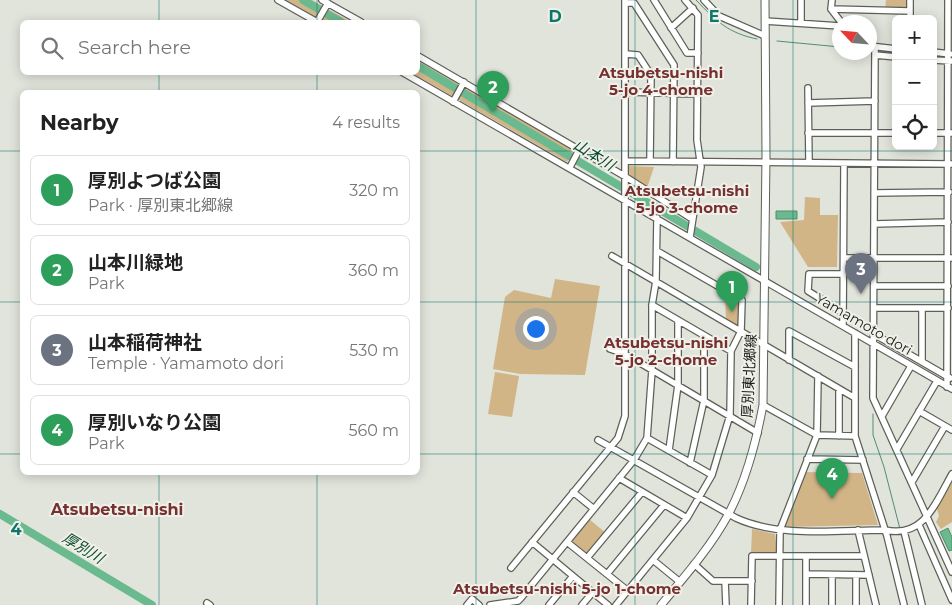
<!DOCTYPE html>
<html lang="en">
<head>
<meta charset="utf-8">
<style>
	body { margin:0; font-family:Montserrat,"Noto Sans JP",sans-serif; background:#f2f2f2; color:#222 }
	.controls { position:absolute; right:15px; top:15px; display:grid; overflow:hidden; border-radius:8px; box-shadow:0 2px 12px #0003 }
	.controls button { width:45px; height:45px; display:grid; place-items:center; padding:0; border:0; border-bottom:1px solid #e0e0e0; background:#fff; color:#222; font:25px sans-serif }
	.compass { position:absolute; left:832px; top:15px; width:45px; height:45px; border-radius:50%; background:#fff; box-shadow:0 2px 12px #0003; rotate:296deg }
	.you { position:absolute; left:535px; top:328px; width:18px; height:18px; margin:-12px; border:4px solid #fff; border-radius:50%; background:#1a73e8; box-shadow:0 0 0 8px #1a73e833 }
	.badge { display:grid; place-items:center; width:32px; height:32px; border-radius:50%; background:#111827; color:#fff; font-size:16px; font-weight:700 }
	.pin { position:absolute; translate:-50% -41px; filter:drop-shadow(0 1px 2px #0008) }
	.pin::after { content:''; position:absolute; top:26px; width:18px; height:15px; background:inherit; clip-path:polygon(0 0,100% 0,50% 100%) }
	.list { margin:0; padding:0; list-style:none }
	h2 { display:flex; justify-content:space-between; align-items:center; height:65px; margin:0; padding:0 20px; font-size:21px }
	h2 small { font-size:16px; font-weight:400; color:#767676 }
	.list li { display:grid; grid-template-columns:32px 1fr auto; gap:15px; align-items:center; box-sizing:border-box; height:70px; margin:0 10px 10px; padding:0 10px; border:1px solid #e0e0e0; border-radius:8px }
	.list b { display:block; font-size:19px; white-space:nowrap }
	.list p { margin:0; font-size:16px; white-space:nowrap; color:#767676 }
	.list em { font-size:16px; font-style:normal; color:#767676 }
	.icon { flex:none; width:28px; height:28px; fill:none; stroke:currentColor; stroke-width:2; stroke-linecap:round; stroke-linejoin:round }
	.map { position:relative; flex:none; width:952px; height:605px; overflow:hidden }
	.search { position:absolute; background:#fff; box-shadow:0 2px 12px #0003; left:20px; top:20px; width:400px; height:55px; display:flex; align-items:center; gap:12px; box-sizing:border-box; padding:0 18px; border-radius:8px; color:#767676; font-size:19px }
	.panel { position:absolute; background:#fff; box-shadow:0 2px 12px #0003; left:20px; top:90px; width:400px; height:385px; border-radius:8px }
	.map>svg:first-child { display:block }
	.green { fill:#d1b587 }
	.water { fill:#6bb98e; stroke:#558c6d }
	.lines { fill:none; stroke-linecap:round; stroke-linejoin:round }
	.stream { stroke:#558c6d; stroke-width:1 }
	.river { stroke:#6bb98e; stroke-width:8 }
	.minor-casing { stroke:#5e6058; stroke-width:8 }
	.major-casing { stroke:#5e6058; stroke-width:9 }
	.minor { stroke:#fff; stroke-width:5.5 }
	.major { stroke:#fff; stroke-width:7 }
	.grid { fill:none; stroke:#0f766e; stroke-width:1; stroke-opacity:0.55 }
	.labels { text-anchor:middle; stroke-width:4; stroke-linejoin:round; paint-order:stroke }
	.street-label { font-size:14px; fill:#21221f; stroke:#eff1e8 }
	.neighbourhood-label { font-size:15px; font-weight:bold; fill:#773031; stroke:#eff1e8 }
	.water-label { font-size:15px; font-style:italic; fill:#0c4b2f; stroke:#eff1e8 }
	.quarter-label { font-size:16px; font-weight:bold; fill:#773031; stroke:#eff1e8 }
	.grid-label { font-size:16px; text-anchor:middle; font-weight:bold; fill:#0f766e; stroke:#eff1e8; stroke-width:4; stroke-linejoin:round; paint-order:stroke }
</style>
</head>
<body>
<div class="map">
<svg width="952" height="605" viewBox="0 0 952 605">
	<rect width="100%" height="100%" fill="#e1e4db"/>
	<!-- green -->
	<path class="green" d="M286,0H312L351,22H325Z
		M886,0H906V9H885Z
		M418,61L574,151L567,162L412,73L418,72Z
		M628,166L654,167L647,188L628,177Z
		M805,197L820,198V215H838L837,267H808L780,222L804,220Z
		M555,279L600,286L585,375L520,374L493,369L505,297L514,290L551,298Z
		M725,296L738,303V327L726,320Z
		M495,372L519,376L512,417L488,414Z
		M804,472L862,473L878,525L784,527L783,524Z
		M952,482V522L941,529L936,522L939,516L937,509Z
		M589,519L606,533L586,555L570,542Z
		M752,529L775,534L777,553H751Z"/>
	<!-- water -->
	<path class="water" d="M776,211H797V219H776Z
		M948,528L952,537V550L949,551L940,532Z"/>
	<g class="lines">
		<!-- stream -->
		<path class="stream" d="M696,0C716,21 728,33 757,39
			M777,41L840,47
			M870,50H872
			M878,51L896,52
			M933,56L945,58
			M873,414V435L884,467L900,529
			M902,536L919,605"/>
		<!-- river -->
		<path class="river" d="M303,0L341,22
			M418,66L756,267
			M0,514L152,605"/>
		<defs>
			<path id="minor" d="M278,0L317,22L328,3
				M322,0L361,22
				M654,0L687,53H698
				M685,0L698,15L697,140L701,167L690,237
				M704,0L719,16L765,36
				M832,0L831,9L841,22
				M910,0V19
				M625,3H634L674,65L673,162
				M831,9L910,11
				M765,21L840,26
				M801,23V0
				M671,28L693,8
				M870,46L896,49
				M875,47L873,398L952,572
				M933,52L950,54
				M626,54L638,55L651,75L650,161
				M875,55L896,57
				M418,56L626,177L692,219
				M933,60L951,61
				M402,72L952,389
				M808,88L809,162
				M626,92L699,94
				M453,102L464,82
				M808,103L875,101
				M808,133H896
				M933,133H952
				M626,161L952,164
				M570,167L579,150
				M874,193L949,192
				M874,224L948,222
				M612,256L855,398
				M844,258H952
				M874,286H948
				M652,305L731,351
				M875,308H948
				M843,313L808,291L809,274H844
				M843,326L844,164
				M855,333V436L887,536L904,605
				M874,334L950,378
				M610,349L625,354L758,433
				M789,360V331L855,367
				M922,361V308
				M947,387L948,0
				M839,389V436
				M763,405L817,435L855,436
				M919,411L952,430
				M882,416L911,366
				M647,438L712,475
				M598,440L736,518C779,538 838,530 885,530C924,539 936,502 952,474
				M897,449L937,381
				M669,450L678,385V321
				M807,459L863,460
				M690,463L704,400V336
				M619,478L687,518
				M912,482L945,426
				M573,492L594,509
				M919,525L952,600
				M858,530L876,605
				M904,531L922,605
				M532,542L608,605
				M567,542L628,591
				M806,556V605
				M587,558L642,492
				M653,560L680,582
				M694,564L713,581H752
				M511,568L618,438L625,416V0
				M607,574L664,505
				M806,574L869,575
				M856,575V605
				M725,581L726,605
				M207,603L210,605
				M467,605L472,599L479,605
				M490,605L518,601L521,598L634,460L647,438L652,370V305L656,281L657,218
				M549,605L573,576
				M582,605L593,592
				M616,605L687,518L712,475L730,415L731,351L741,331L742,300L657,251
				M751,605L752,556H863
				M779,605L780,530L817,435L818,376
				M832,605V575"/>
			<path id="major" d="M661,605C685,576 710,548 728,515C746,481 756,443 763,405L766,156L765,0"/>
		</defs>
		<!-- minor casing -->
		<use href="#minor" class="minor-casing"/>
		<!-- major casing -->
		<use href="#major" class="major-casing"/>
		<!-- minor -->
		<use href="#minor" class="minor"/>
		<!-- major -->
		<use href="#major" class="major"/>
	</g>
	<!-- grid -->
	<path class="grid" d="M159,0V22M317,0V22M476,0V605M635,0V605M793,0V605M159,72V92M317,72V92M0,151H22M418,151H952M0,302H22M418,302H952M0,454H22M418,454H952M159,472V605M317,472V605"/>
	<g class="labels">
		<!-- street labels -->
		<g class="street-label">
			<text transform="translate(864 324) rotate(30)" y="5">Yamamoto dori</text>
			<text transform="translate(749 376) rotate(-87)" y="5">厚別東北郷線</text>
		</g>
		<!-- neighbourhood labels -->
		<g class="neighbourhood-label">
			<text x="661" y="78">Atsubetsu-nishi<tspan x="661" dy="17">5-jo 4-chome</tspan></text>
			<text x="687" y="196">Atsubetsu-nishi<tspan x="687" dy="17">5-jo 3-chome</tspan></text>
			<text x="666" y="348">Atsubetsu-nishi<tspan x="666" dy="17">5-jo 2-chome</tspan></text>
			<text x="567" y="594">Atsubetsu-nishi 5-jo 1-chome</text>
		</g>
		<!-- water labels -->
		<g class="water-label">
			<text transform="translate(594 155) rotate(31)" y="5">山本川</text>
			<text transform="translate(83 548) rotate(31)" y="5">厚別川</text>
		</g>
		<!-- quarter labels -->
		<g class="quarter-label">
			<text x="117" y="515">Atsubetsu-nishi</text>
		</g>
	</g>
	<g class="grid-label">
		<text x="555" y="22">D</text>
		<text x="714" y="22">E</text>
		<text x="16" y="535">4</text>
	</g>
</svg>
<div class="controls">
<button>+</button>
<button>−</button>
<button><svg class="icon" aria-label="locate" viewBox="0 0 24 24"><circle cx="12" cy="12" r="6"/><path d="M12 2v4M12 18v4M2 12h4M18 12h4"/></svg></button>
</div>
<svg class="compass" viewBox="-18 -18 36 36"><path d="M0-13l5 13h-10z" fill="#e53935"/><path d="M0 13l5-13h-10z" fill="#767676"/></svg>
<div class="you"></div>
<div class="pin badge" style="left:732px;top:312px;background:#2e9e5b">1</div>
<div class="pin badge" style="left:493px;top:112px;background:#2e9e5b">2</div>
<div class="pin badge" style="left:861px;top:294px;background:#6b7280">3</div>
<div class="pin badge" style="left:832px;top:499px;background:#2e9e5b">4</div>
<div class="search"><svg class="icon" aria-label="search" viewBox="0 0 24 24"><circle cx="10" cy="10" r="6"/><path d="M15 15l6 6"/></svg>Search here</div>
<section class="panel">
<h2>Nearby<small>4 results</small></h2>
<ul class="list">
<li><span class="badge" style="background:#2e9e5b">1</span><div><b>厚別よつば公園</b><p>Park · 厚別東北郷線</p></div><em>320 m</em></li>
<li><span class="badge" style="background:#2e9e5b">2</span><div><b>山本川緑地</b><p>Park</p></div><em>360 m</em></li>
<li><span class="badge" style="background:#6b7280">3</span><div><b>山本稲荷神社</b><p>Temple · Yamamoto dori</p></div><em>530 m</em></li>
<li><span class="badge" style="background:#2e9e5b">4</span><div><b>厚別いなり公園</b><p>Park</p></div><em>560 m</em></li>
</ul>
</section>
</div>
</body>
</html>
